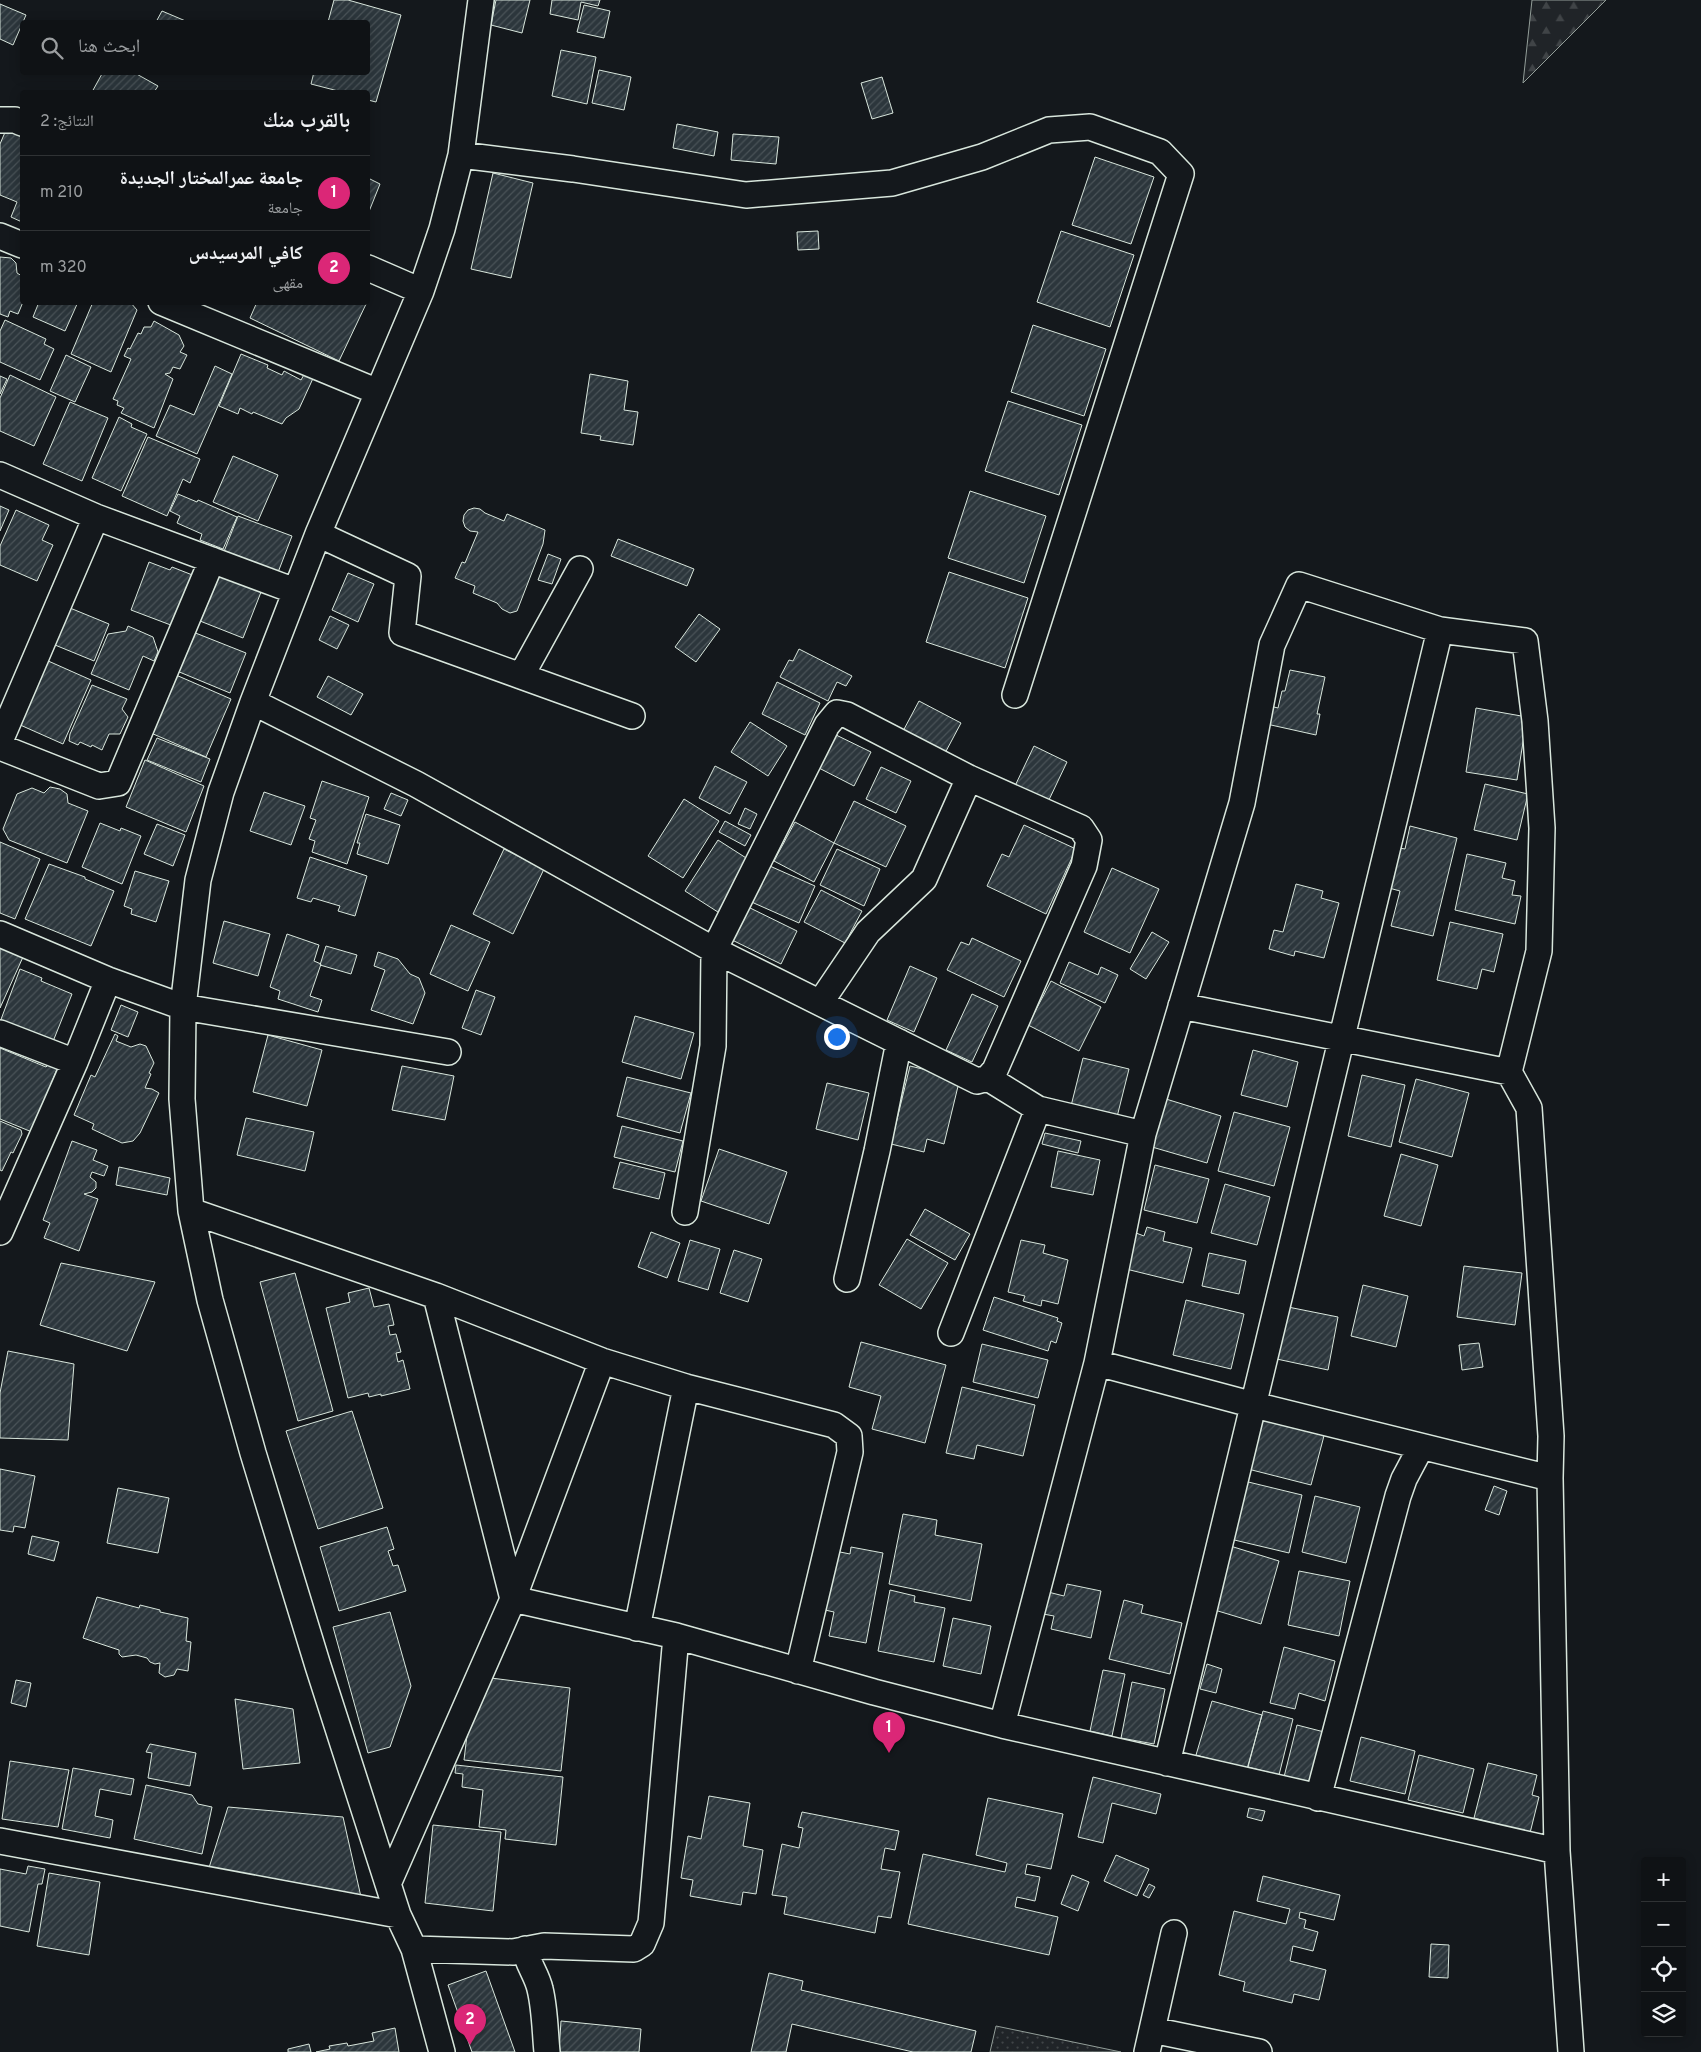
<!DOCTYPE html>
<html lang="ar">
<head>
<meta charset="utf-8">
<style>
	body { margin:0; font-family:Overpass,"Noto Naskh Arabic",sans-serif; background:#181b1e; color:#f1f3f6; direction:rtl }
	.controls { position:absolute; right:15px; bottom:15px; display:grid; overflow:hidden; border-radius:5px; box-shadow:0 2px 12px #0003 }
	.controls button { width:45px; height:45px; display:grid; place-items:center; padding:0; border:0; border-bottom:1px solid #2f3234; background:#0f1215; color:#f1f3f6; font:25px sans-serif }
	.you { position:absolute; left:836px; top:1036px; width:18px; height:18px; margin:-12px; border:4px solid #fff; border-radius:50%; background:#1a73e8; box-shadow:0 0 0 8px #1a73e833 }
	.badge { display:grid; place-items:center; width:32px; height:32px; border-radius:50%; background:#db2777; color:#fff; font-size:16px; font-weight:700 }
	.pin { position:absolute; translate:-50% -41px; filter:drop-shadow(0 1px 2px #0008) }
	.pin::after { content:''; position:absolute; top:26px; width:18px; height:15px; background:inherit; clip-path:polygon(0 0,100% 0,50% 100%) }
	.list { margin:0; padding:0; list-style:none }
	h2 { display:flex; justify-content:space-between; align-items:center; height:65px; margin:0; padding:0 20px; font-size:21px }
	h2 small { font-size:16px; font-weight:400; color:#9b9ea0 }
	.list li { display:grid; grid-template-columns:32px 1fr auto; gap:15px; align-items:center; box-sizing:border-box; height:75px; padding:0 20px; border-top:1px solid #2f3234 }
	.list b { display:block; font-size:19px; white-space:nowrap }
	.list p { margin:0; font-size:16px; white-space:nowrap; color:#9b9ea0 }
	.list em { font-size:16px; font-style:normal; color:#9b9ea0 }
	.icon { flex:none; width:28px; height:28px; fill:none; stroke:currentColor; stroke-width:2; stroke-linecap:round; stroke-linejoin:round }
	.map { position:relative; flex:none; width:1701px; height:2052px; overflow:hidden; direction:ltr }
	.search { position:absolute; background:#0f1215; box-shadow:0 2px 12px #0003; left:20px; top:20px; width:350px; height:55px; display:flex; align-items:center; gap:12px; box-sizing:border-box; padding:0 18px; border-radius:5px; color:#9b9ea0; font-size:19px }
	.panel { position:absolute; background:#0f1215; box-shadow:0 2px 12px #0003; left:20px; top:90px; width:350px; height:215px; border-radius:5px; direction:rtl }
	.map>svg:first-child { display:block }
	.green { fill:url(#green-dots); stroke:#939e99 }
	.forest { fill:url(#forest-firs); stroke:#939e99 }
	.building { fill:url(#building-hatch); stroke:#d8e6dc }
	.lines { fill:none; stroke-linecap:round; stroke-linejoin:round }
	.minor-casing { stroke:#d8e6dc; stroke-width:28 }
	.minor { stroke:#14181c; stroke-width:25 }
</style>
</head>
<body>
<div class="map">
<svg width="1701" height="2052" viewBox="0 0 1701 2052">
	<defs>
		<pattern id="green-dots" width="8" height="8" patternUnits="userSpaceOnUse" patternTransform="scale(1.25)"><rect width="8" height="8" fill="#202428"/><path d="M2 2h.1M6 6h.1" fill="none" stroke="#404447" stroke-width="1.8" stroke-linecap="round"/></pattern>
		<pattern id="forest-firs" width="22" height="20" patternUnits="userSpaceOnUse" patternTransform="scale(1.25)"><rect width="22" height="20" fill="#202428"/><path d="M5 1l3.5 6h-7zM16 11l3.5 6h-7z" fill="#404447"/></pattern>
		<pattern id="building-hatch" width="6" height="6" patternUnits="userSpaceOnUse" patternTransform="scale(1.25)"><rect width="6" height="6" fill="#2c363c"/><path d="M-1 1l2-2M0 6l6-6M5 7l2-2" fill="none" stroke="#4a5358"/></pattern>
	</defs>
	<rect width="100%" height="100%" fill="#14181c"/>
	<!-- green -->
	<path class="green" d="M996,2026L1121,2052H990Z"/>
	<!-- forest -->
	<path class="forest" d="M1532,0H1606L1523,83Z"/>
	<!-- building -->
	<path class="building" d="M334,0H348L401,15L376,102L368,100V92H342L311,84L314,72H368V22H328Z
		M496,0H530L522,33L491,25Z
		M552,0H600L598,6L581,2L578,20L550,14Z
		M0,4L26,15L13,45L0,39Z
		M584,5L610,11L604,38L577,32Z
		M162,11L188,22H156Z
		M561,50L596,57L587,104L552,96Z
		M599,70L631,77L624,110L592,103Z
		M103,72H133L158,86L154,92H92Z
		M882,77L893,113L872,119L861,83Z
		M677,124L718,132L714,156L673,148Z
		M6,130L22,137V222L11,217L17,202L0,195V144Z
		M733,134L779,137L776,164L731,160Z
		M1095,157L1154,177L1131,244L1072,225Z
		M493,173L533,183L511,278L471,269Z
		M368,178L380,184L368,214Z
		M818,231L819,249L798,250L797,232Z
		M1061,231L1134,255L1110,327L1037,302Z
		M0,257L11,258L16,263L17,273L22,276L23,302L18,314L10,311L8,317L0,314Z
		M39,302H78L65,331L33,317Z
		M93,302H130L137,310L111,372L71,354Z
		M257,302H367L339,361L250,318Z
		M5,320L46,339L44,344L54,349L40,380L0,362V331Z
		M154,321L179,335L184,346L180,352L187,355L180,369L173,367L170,373L165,374L173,379L154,428L121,413L124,408L117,405L118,401L113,399L131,359L124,356L128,348L130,349L138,333L141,334L144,327H151Z
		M1033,325L1106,349L1084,416L1011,392Z
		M241,354L268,365L267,368L282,375L284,371L301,380L306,371L315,374L299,409L286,418L282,424L253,412L252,414L240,408L238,414L219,406Z
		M66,355L91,367L75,402L50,391Z
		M215,366L232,374L197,454L156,436L170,405L194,415Z
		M590,374L628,381L624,410L638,412L633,445L600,440L601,436L581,433Z
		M10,375L56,397L34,446L0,431V398Z
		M0,376L7,379L0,394Z
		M1008,401L1082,425L1059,495L985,471Z
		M70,402L108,418L82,481L43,464Z
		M119,417L132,424L131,427L147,434L121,491L92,478Z
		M148,437L200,459L190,483L183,479L167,516L122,496Z
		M233,456L278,475L258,521L213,502Z
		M970,491L1046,516L1024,583L948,558Z
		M178,494L197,502L198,500L237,517L223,549L200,540L202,534L177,523L180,516L170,511Z
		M0,506L9,510L0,531Z
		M474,508L480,509L485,513L504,521L507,514L545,530L543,544L517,611L510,613L502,609L497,603L473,593L475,586L455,578L462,562L465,563L478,532L470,531L465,527L463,521L464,515L468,510Z
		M16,510L49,525L42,540L53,545L37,581L0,565V546Z
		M238,516L292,536L277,575L223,554Z
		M618,539L694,569L687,586L611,556Z
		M548,554L561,559L552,584L538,580Z
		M149,562L170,570L172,567L195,576L176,627L131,610Z
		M220,570L263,587L243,638L200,621Z
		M949,572L1028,598L1005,668L926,642Z
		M348,573L374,584L358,622L332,610Z
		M70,608L109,624L94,661L55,645Z
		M699,614L720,629L696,662L675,647Z
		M330,616L349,625L337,649L319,640Z
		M128,626L153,637L158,652L154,661L143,656L129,690L91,674L108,634L126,631Z
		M193,632L246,653L230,693L177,671Z
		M799,649L852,676L846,686L837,682L828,701L780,677L789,660L793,661Z
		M46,660L91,680L63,744L18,724Z
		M1290,670L1325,677L1317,714H1320L1316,735L1262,723L1266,705L1278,708L1282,691H1285Z
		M176,675L231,699L206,757L151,733Z
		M328,676L363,694L351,715L317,697Z
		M777,682L820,703L805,735L762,714Z
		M92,685L127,699L122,709L128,717L120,734H109L102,750L92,745L91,747L80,742L78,745L69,741L70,734Z
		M919,701L961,723L944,755L902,733Z
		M1476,708L1527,717L1517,780L1466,772Z
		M750,722L787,746L768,776L731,752Z
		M832,733L871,752L854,786L815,766Z
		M157,738L210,759L201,782L147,760Z
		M1034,746L1067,762L1047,804L1014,788Z
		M145,760L204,786L186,832L126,807Z
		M715,766L747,782L730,814L699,798Z
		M881,767L911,781L896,813L866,799Z
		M322,781L369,797L347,864L312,852L315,841L309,839L316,820L310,818Z
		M1485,784L1528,794L1517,840L1474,830Z
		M50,787L60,789L67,794L68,803L88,811L67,863L9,840L3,829L17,794L32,788L44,793Z
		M264,792L305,806L291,845L250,831Z
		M391,793L408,800L401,816L384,809Z
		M684,799L719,821L683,878L648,856Z
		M854,801L906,826L886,867L834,843Z
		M745,808L757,814L750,829L738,824Z
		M366,814L400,825L388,864L357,854L360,843H357Z
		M725,821L751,835L745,846L719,832Z
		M795,822L834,843L814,882L774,861Z
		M100,823L120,831L121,828L141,836L122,884L82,867Z
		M157,824L185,835L173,866L144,854Z
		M1024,825L1076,849L1046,914L987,886L1002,854L1009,857Z
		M1410,826L1457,838L1433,936L1391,926L1400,891L1389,888L1399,848L1405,849Z
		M718,840L754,863L721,914L685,891Z
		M0,842L40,859L15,919L0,913Z
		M504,849L544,869L513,934L473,914Z
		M837,849L880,869L864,906L820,885Z
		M1467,854L1506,863L1502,878L1515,881L1512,895L1521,896L1515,924L1455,910Z
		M310,857L367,876L355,916L338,911L340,906L313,898L311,902L297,898Z
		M763,863L815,886L799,923L747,900Z
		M49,864L85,877V879L114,891L91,946L25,919Z
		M1112,868L1159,889L1130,953L1084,932Z
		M135,871L169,881L156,922L131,914L132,909L124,906Z
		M1296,884L1323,891L1321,898L1339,903L1324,958L1295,951L1294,956L1269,949L1274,930L1283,932Z
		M821,890L862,911L845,943L804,922Z
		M744,905L797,931L781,964L728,938Z
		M224,921L270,934L258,976L213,963Z
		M1450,922L1503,934L1494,972L1482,969L1477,989L1437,980Z
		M451,925L490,942L468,991L430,974Z
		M1152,932L1169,942L1146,979L1130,969Z
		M287,934L319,945L314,961L321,964L310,996L322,1000L318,1012L278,999L280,991L270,987Z
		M972,938L1021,961L1004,997L947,970L961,942L969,945Z
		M0,946L23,957L0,1008Z
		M326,946L357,955L351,974L320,965Z
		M378,952L398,959L410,974L419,978L425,993L413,1024L371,1010L385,970L374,966Z
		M1069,962L1098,975L1101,967L1118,975L1105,1003L1060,983Z
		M910,966L937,978L914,1032L887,1020Z
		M20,969L42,978L41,981L72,994L52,1044L0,1022Z
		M1051,981L1101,1007L1079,1051L1028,1025Z
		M476,990L495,997L481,1035L462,1028Z
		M972,994L998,1006L972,1062L946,1050Z
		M121,1005L138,1012L128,1037L111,1030Z
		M635,1016L694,1033L681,1079L622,1062Z
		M115,1034L118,1036L116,1041L131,1047L140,1044L146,1046L154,1063L149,1073L151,1074L145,1088L152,1089L159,1093L140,1133L133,1141L122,1143L92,1129L94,1124L74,1115L91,1075L95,1077Z
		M268,1035L322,1050L307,1106L253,1092Z
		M0,1048L46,1067L48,1065L57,1069L32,1132L0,1119Z
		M1253,1050L1298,1062L1287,1107L1241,1095Z
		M1083,1058L1129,1069L1117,1117L1071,1106Z
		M402,1066L454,1076L445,1120L392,1110Z
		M910,1066L960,1078L944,1144L927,1139L924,1152L891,1144Z
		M1362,1075L1405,1085L1391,1147L1348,1136Z
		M627,1077L691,1093L680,1133L617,1116Z
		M1416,1079L1469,1093L1452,1157L1399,1142Z
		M827,1083L869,1093L858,1140L816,1129Z
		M1166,1099L1221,1116L1207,1163L1152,1147Z
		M1234,1112L1290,1127L1274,1186L1218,1171Z
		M246,1118L314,1132L305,1171L237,1155Z
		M0,1121L21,1130L22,1134L13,1153L11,1152L2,1171L0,1170Z
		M622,1126L683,1141L675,1172L614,1157Z
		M1045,1133L1081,1141L1078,1153L1042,1144Z
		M72,1141L97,1150L93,1160L108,1166L104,1176L92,1172L90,1177L96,1182V1188L92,1192L84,1194L98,1199L79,1251L44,1238L50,1223L43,1220Z
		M719,1149L787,1172L769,1224L701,1201Z
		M1058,1151L1100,1160L1093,1195L1051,1187Z
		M1401,1154L1438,1165L1421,1226L1384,1216Z
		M620,1162L665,1173L659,1199L613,1188Z
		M1155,1165L1209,1179L1197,1223L1144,1210Z
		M119,1167L170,1178L167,1195L116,1185Z
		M1225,1184L1270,1197L1257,1245L1211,1233Z
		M925,1209L970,1234L955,1260L910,1235Z
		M1147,1227L1165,1232L1163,1241L1192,1248L1183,1283L1126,1269L1136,1233L1144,1236Z
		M651,1232L680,1243L667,1278L638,1267Z
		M907,1239L948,1263L921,1309L879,1285Z
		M690,1240L720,1249L708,1290L678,1281Z
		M1021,1240L1045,1245L1043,1253L1068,1260L1058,1304L1042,1300L1041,1306L1023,1301L1025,1296L1008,1292Z
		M734,1250L762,1259L748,1302L720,1293Z
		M1209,1253L1246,1261L1239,1294L1202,1286Z
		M61,1263L155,1282L127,1351L40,1325Z
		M1464,1266L1522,1273L1515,1325L1457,1317Z
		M295,1273L333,1411L298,1421L260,1282Z
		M1363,1285L1408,1296L1396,1347L1351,1336Z
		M369,1288L374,1307L389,1304L394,1325L388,1326L390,1335L396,1334L401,1352L396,1353L398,1362L403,1360L410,1389L381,1396V1394L369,1397L368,1393L348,1398L326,1308L350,1302L348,1293Z
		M994,1297L1058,1318L1057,1321L1062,1323L1056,1343L1051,1341L1048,1351L983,1330Z
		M1186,1300L1244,1314L1231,1369L1173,1355Z
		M1283,1306L1338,1317L1328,1370L1272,1358Z
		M861,1342L946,1365L925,1443L872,1429L881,1396L849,1387Z
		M1479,1343L1483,1367L1462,1370L1459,1345Z
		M982,1344L1048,1360L1038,1398L973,1382Z
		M8,1351L74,1364L68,1440L0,1438V1393Z
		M962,1387L1035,1405L1023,1456L977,1445L974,1459L946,1453Z
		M352,1411L383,1508L318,1529L286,1431Z
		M1257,1415L1325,1432L1311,1485L1244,1468Z
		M0,1469L35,1476L25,1528L14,1526L13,1532L0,1530Z
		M1240,1480L1302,1495L1289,1553L1226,1538Z
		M1494,1486L1507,1491L1499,1515L1485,1510Z
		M118,1488L169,1498L158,1553L107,1543Z
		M1315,1496L1360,1507L1346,1563L1302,1552Z
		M903,1514L937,1520L935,1535L982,1544L971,1601L889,1584Z
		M387,1527L394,1549L388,1551L393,1566L398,1565L406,1591L339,1611L320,1547Z
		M32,1536L59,1542L54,1561L28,1554Z
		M1227,1545L1279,1561L1261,1624L1208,1608Z
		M851,1547L883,1553L866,1643L829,1636L834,1612L825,1610L830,1550L850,1554Z
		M1299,1571L1350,1581L1339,1636L1288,1625Z
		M1067,1584L1101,1591L1091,1638L1051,1629L1054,1616L1043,1614L1048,1592L1064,1596Z
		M890,1590L915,1596L914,1602L945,1608L934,1662L878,1651Z
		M97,1597L139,1608L140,1605L160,1610V1612L188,1618L186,1641L191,1642L188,1671L177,1669L174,1675L165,1677L159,1673L160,1663L155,1664L150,1662L147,1658L136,1655L122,1657L119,1654V1650L83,1638Z
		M1124,1600L1143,1605L1141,1613L1182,1623L1170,1674L1109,1659Z
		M390,1612L411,1686L390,1747L368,1753L333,1627Z
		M953,1618L991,1626L981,1674L943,1666Z
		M1284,1647L1335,1661L1325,1701L1299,1693L1295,1709L1270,1703Z
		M1207,1664L1222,1669L1216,1693L1200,1689Z
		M1103,1670L1125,1674L1112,1736L1090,1731Z
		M491,1678L570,1688L561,1771L464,1760L471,1702Z
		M16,1680L31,1683L26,1707L11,1703Z
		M1132,1682L1165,1689L1154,1744L1121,1738Z
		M235,1699L293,1709L300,1763L243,1769Z
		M1212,1701L1262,1715L1247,1769L1196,1755Z
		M1263,1711L1293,1719L1279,1775L1248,1767Z
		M1297,1725L1332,1734L1319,1786L1284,1777Z
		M1361,1737L1415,1751L1405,1794L1350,1781Z
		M150,1744L196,1753L190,1786L148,1778L152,1753L146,1752Z
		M1419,1755L1474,1769L1463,1813L1408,1800Z
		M10,1761L69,1770L58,1827L2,1819Z
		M1488,1763L1537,1775L1532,1795L1539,1797L1530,1833L1474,1818Z
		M456,1765L563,1777L556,1845L505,1839L506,1830L479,1827L483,1790L462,1787L463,1774L455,1773Z
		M73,1768L134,1779L131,1795L100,1789L95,1816L113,1820L110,1838L62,1829Z
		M1093,1777L1161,1794L1156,1814L1112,1803L1103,1843L1078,1837Z
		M146,1785L192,1795L198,1804L212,1807L202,1854L134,1839Z
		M709,1796L750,1803L743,1846L763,1850L756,1894L743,1892L741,1905L690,1896L693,1880L681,1878L688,1836L701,1839Z
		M988,1798L1063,1814L1051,1869L1027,1864L1025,1874L1040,1877L1035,1901L1017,1897L1015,1907L1058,1917L1049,1955L908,1924L923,1854L1005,1872L1007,1863L976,1855Z
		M228,1807L343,1817L361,1897L208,1871Z
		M1249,1808L1265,1811L1262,1821L1247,1817Z
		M802,1812L899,1831L895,1850L885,1848L881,1869L900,1872L891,1918L878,1916L875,1933L784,1914L787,1897L772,1895L782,1844L799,1848L803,1828L798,1827Z
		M433,1825L501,1832L493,1911L425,1903Z
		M1116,1855L1149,1869L1137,1896L1104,1881Z
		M28,1866L45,1869L42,1884H38L29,1932L0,1926V1869L26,1874Z
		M49,1873L100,1882L89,1955L37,1946Z
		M1072,1875L1089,1882L1078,1911L1061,1904Z
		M1263,1876L1340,1895L1334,1920L1300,1912L1299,1918L1306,1920L1304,1928L1318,1932L1313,1951L1293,1946L1290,1961L1326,1970L1319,2000L1294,1994L1292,2003L1243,1991L1245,1982L1219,1975L1234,1911L1286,1924L1290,1909L1257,1901Z
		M1149,1884L1155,1887L1149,1898L1143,1895Z
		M1431,1944L1449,1945L1448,1978L1429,1977Z
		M486,1971L515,2052H472L448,1985Z
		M769,1973L803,1981L801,1990L976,2031L971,2052H913L792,2024L786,2052H751Z
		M561,2021L641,2029L639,2052H559Z
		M395,2028L399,2052H316L330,2049L329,2046L347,2043L348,2046L374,2041L372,2033Z
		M309,2044L311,2052H288V2049Z"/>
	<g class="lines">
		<defs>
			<path id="minor" d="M0,120H15L22,123
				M461,155L573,169L746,195L892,183L982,157L1049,130L1090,127L1160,152L1181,174L1015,695
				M0,236L22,245
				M368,268L421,291
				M161,302L378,392
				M0,475L96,517L295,591
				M318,534L408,576L402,633L521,676L580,569
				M521,676L632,716
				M253,702L416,784L714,950L977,1081L988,1078L995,1070L1084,866L1089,840L1081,828L969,778L847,715L837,713L827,725L714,950L713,1046L685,1212
				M0,741L96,517
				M0,747L99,786L118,783L212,560
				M0,934L108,980L183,1007L448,1052
				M820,1003L868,932L924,879L969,778
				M1181,1006L1509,1072L1539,951L1542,828L1535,721L1525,641L1440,630
				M0,1033L75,1062
				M1509,1072L1529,1108L1551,1436L1550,1478
				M988,1078L1038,1109L1143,1134L1097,1363
				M1143,1134L1242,803L1272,645L1299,585L1440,630L1167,1763
				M191,1211L436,1296L602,1361L686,1387L834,1425L849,1436L850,1452L798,1671
				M0,1232L75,1062L108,980
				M847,1279L877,1151L899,1042
				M436,1296L513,1599
				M951,1333L1038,1109
				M513,1599L602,1361
				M637,1628L686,1387
				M1002,1725L1097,1363L1254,1405L1550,1478L1557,1851L1571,2052
				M1318,1798L1398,1496L1404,1479L1421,1447
				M0,1841L398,1915
				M388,1884L513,1599L676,1636
				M414,1949L513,1952L544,1946L634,1949L642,1944L651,1923L676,1636L874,1692L1002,1725L1557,1851
				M525,1949C527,1963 537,1975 540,1989C545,2009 545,2032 547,2052
				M1152,2030L1259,2052
				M442,2052L414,1949L398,1915L318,1666L253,1453L210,1300L191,1211L182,1099L183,1007L198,880L221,792L253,702L318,534L421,291L442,229L461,155L481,0
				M1147,2052L1174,1933"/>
		</defs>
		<!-- minor casing -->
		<use href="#minor" class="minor-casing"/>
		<!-- minor -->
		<use href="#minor" class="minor"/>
	</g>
</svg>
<div class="controls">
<button>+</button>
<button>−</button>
<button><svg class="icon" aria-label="locate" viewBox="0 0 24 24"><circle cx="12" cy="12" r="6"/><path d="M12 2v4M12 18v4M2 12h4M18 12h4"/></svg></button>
<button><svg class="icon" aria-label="layers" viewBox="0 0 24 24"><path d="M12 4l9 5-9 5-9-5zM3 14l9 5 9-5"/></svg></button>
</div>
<div class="you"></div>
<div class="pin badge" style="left:889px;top:1753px">1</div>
<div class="pin badge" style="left:470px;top:2045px">2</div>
<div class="search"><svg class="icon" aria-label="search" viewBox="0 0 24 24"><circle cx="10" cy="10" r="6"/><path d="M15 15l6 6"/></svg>ابحث هنا</div>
<section class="panel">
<h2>بالقرب منك<small>النتائج: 2</small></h2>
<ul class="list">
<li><span class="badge">1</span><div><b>جامعة عمرالمختار الجديدة</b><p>جامعة</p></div><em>210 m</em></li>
<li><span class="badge">2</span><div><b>كافي المرسيدس</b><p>مقهى</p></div><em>320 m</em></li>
</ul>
</section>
</div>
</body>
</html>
